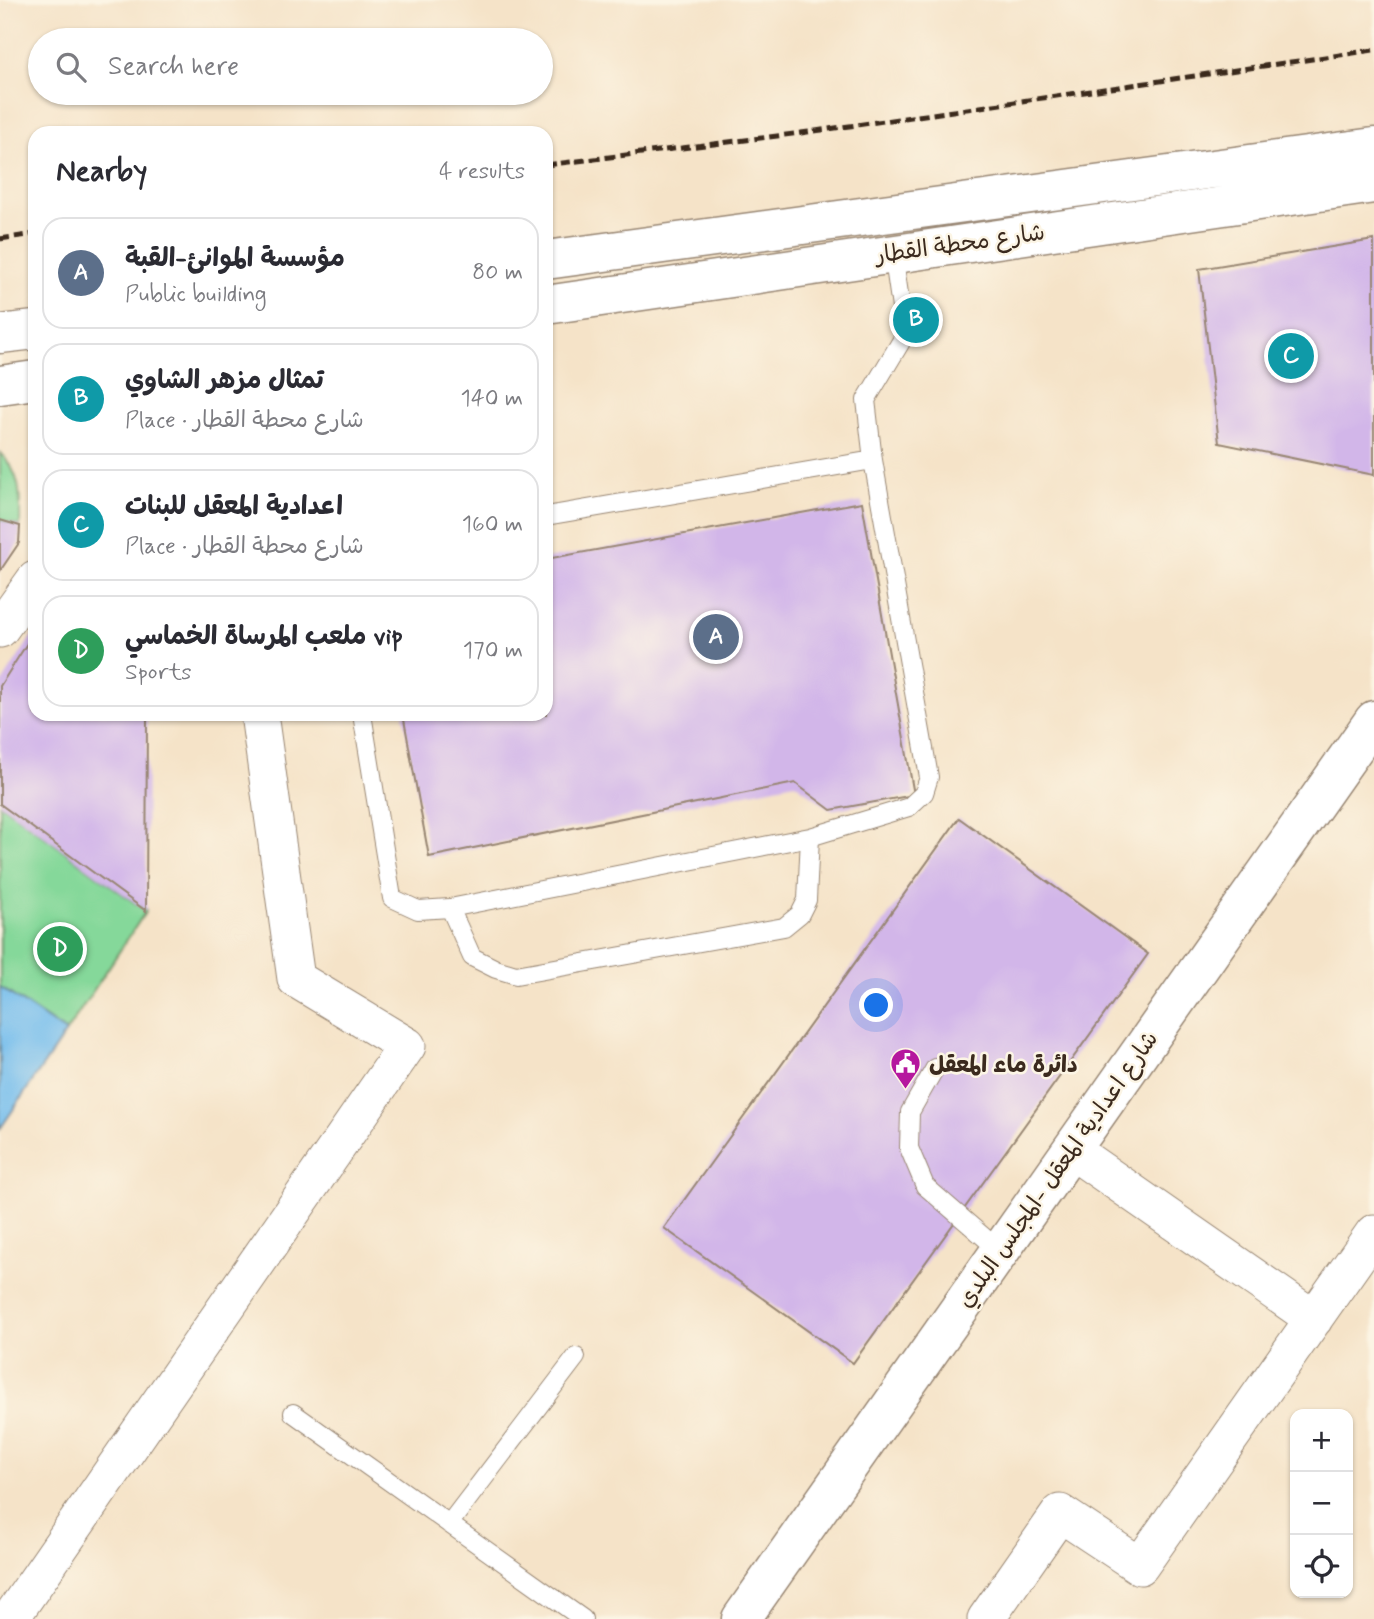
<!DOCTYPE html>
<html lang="en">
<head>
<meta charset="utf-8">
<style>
	body { margin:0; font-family:Mynerve,"Playpen Sans Arabic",sans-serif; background:#f2f2f3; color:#2b2b33 }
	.controls { position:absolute; right:21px; bottom:21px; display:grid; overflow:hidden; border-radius:14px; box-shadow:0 2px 5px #0004 }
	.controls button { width:63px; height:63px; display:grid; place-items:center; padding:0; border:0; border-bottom:2px solid #e1e1e2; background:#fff; color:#2b2b33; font:35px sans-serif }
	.you { position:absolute; left:877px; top:1006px; width:24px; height:24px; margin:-18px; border:5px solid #fff; border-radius:50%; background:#1a73e8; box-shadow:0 0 0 10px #1a73e833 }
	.badge { display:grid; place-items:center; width:46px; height:46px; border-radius:50%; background:#b5179e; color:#fff; font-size:23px; font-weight:700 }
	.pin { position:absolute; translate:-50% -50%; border:4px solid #fff; box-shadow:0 2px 7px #0006 }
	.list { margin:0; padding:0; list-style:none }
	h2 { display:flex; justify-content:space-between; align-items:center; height:91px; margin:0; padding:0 28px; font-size:30px }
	h2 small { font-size:23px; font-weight:400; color:#7c7c81 }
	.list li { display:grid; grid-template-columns:46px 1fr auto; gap:21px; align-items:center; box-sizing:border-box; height:112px; margin:0 14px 14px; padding:0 14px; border:2px solid #e1e1e2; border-radius:21px }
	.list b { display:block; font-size:26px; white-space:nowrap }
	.list p { margin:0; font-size:23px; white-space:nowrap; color:#7c7c81 }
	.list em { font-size:23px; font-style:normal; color:#7c7c81 }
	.icon { flex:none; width:38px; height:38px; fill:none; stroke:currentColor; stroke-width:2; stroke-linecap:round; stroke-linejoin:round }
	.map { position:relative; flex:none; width:1374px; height:1619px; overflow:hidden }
	.search { position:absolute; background:#fff; box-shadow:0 2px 5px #0004; left:28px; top:28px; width:525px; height:77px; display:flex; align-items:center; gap:18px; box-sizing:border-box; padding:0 24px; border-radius:38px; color:#7c7c81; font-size:26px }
	.panel { position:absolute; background:#fff; box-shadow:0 2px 5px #0004; left:28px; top:126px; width:525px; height:595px; border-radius:21px }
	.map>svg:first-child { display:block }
	.green { fill:#85d89a; stroke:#60815c; stroke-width:2 }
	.water { fill:#75bded; stroke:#587486; stroke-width:2 }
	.building { fill:#d2b6e9 }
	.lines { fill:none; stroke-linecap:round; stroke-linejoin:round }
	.lane-casing { stroke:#988673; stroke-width:20 }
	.street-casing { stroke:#988673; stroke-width:39 }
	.secondary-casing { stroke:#988673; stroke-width:41 }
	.primary-casing { stroke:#988673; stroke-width:41 }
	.lane { stroke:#fff; stroke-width:18 }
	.street { stroke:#fff; stroke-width:37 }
	.secondary { stroke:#fff; stroke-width:38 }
	.primary { stroke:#fff; stroke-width:38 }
	.rail { stroke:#3b2a1e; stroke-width:5; stroke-dasharray:10 5; stroke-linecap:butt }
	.labels { text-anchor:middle; stroke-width:5; stroke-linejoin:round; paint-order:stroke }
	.street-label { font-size:23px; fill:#3b2a1e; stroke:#fcf5e5 }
	.poi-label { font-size:23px; font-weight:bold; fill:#3b2a1e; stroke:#fcf5e5; text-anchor:start }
</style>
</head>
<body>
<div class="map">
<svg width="1374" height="1619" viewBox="0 0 1374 1619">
	<rect width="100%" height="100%" fill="#fcf5e5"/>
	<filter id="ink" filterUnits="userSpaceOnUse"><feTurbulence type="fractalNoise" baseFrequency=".0143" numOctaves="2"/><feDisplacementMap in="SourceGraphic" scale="14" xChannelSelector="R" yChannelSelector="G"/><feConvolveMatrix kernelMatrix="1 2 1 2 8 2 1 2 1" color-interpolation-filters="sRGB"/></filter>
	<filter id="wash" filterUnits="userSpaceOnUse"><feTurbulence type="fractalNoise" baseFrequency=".00686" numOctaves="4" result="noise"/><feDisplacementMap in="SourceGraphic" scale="28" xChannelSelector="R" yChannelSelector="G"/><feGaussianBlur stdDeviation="1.57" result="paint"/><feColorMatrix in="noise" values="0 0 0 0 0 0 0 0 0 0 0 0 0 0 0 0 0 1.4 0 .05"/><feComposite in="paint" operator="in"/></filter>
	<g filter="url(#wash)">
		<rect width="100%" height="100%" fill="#f5e3c8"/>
		<!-- green -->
		<path class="green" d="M0,453C23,475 20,498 20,526L0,520Z
			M0,804L146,911L66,1032L0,987Z"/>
		<!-- water -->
		<path class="water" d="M0,987L66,1032L0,1129Z"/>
		<g id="blocks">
			<!-- building -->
			<path class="building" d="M1374,240V475L1219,443L1199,269Z
				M862,502L914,795L831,810L795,783L429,857L403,714H546V559Z
				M0,520L20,526L19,543L0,571Z
				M35,631V714H147L146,911L0,804V686Z
				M959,818L1148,954L853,1363L664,1228Z"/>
		</g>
	</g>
	<g filter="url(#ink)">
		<use href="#blocks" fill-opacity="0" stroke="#988673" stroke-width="2"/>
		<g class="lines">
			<defs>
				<path id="lane" d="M546,516L873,460
					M362,714L392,898L418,910L450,908L810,837L909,807L924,793L929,777L873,460L866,400L905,335L893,253
					M450,908L472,957L496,969L516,975L784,927L800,914L807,900L810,837
					M935,1068L910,1112L909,1148L925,1186L1000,1251
					M293,1413L583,1619
					M449,1524L576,1357"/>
				<path id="street" d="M0,629L35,580
					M1071,1150L1314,1319
					M10,1619L407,1046L296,979L259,714
					M986,1619L1060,1513L1140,1566L1374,1233"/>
				<path id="secondary" d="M741,1619L1374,720"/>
				<path id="primary" d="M546,260L1374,147
					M546,305L1374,184
					M0,334L35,330
					M0,385L35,380"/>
			</defs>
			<!-- lane casing -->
			<use href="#lane" class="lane-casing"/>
			<!-- street casing -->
			<use href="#street" class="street-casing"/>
			<!-- secondary casing -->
			<use href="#secondary" class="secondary-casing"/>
			<!-- primary casing -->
			<use href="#primary" class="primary-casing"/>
			<!-- lane -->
			<use href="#lane" class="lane"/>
			<!-- street -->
			<use href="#street" class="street"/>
			<!-- secondary -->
			<use href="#secondary" class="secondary"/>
			<!-- primary -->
			<use href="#primary" class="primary"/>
			<!-- rail -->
			<path class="rail" d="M546,165L801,133L1374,50
				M0,239L35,234"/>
		</g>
	</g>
	<!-- icons -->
	<defs>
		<symbol id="civic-pin" viewBox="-11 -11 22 30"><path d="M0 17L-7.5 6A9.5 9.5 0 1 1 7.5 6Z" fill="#b5179e" stroke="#fcf5e5"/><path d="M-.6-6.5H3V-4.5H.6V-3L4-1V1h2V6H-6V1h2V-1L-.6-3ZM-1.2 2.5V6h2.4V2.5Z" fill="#fff"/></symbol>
	</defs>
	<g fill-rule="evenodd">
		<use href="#civic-pin" x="888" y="1046" width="35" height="47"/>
	</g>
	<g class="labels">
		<!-- street labels -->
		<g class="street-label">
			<text transform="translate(960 243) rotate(-8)" y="8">شارع محطة القطار</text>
			<text transform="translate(1057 1169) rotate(-55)" y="8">شارع اعدادية المعقل -المجلس البلدي</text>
		</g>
		<!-- poi labels -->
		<g class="poi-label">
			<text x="929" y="1072">دائرة ماء المعقل</text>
		</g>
	</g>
</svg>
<div class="controls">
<button>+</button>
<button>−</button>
<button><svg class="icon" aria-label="locate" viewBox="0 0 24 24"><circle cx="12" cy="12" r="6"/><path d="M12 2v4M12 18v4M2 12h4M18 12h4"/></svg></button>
</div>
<div class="you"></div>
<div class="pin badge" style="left:716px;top:637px;background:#5c6f8a">A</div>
<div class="pin badge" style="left:916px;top:320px;background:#0f9aa8">B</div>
<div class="pin badge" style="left:1291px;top:356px;background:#0f9aa8">C</div>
<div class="pin badge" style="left:60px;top:949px;background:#2e9e5b">D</div>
<div class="search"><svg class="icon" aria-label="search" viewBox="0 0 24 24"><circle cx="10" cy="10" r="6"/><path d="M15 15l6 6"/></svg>Search here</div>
<section class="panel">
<h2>Nearby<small>4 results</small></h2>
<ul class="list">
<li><span class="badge" style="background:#5c6f8a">A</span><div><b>مؤسسة الموانئ-القبة</b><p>Public building</p></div><em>80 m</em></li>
<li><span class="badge" style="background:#0f9aa8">B</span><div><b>تمثال مزهر الشاوي</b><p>Place · شارع محطة القطار</p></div><em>140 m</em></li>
<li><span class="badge" style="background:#0f9aa8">C</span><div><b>اعدادية المعقل للبنات</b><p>Place · شارع محطة القطار</p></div><em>160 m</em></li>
<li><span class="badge" style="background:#2e9e5b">D</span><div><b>ملعب المرساة الخماسي vip</b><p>Sports</p></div><em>170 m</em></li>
</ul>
</section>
</div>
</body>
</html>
